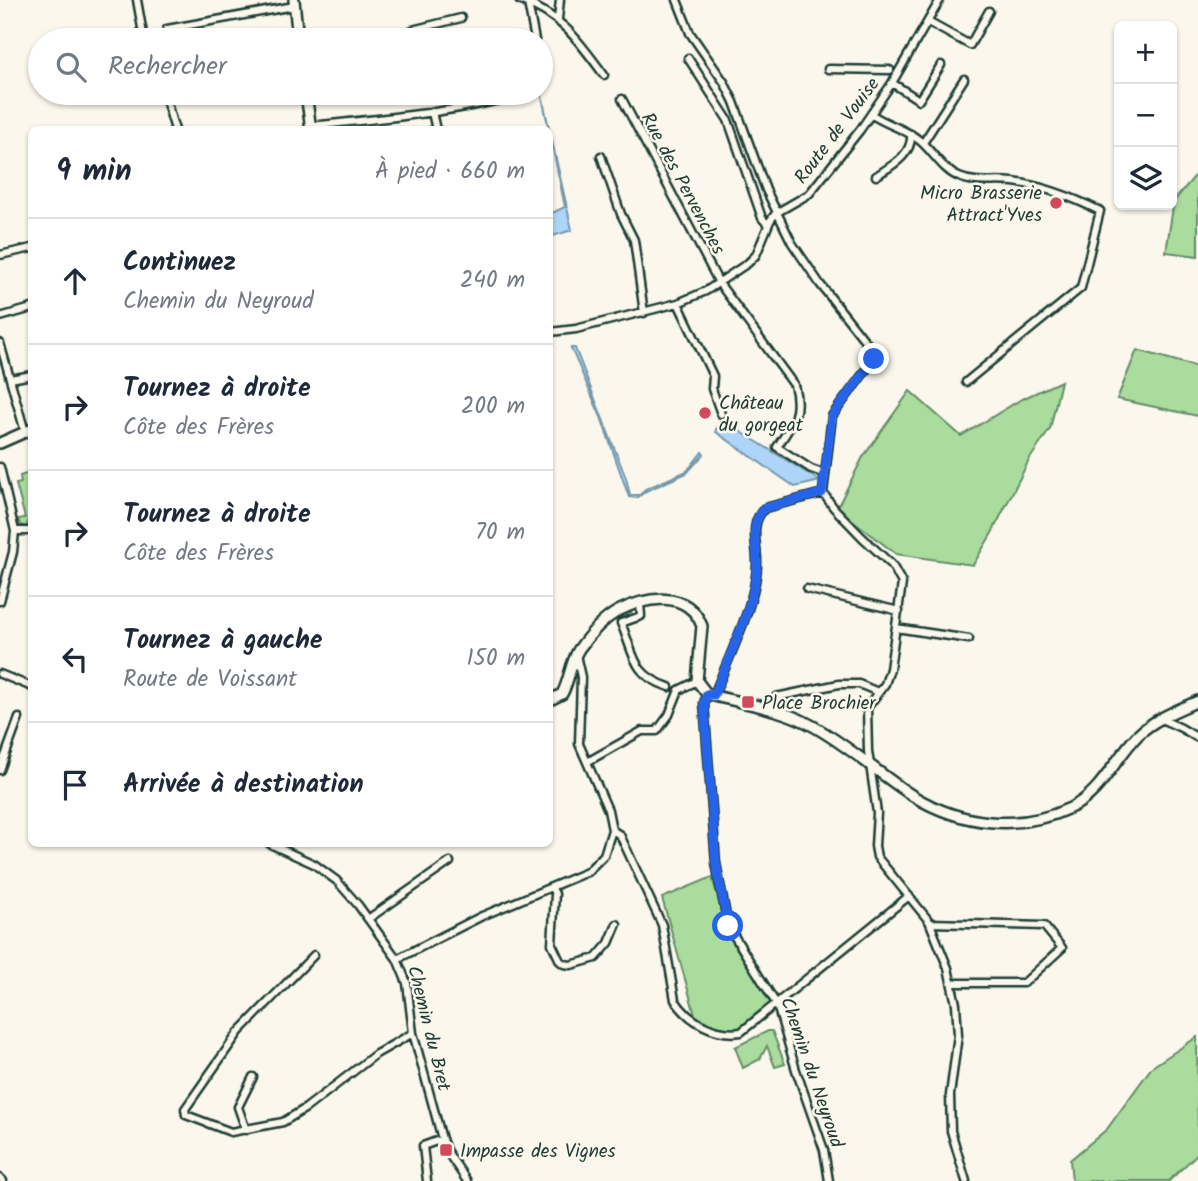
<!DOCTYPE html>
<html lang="fr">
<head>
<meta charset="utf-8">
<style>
	body { margin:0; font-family:Kalam,sans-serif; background:#f2f2f3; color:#1f2937 }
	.controls { position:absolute; right:21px; top:21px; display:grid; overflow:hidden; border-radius:10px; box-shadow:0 2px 5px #0004 }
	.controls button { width:63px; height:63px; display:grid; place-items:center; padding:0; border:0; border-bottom:2px solid #e0e1e3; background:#fff; color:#1f2937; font:35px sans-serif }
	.stop { position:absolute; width:21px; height:21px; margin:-16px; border:5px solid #2563eb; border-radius:50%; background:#fff }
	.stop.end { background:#2563eb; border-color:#fff; box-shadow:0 2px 7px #0008 }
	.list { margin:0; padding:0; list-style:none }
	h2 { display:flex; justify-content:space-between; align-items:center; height:91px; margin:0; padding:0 28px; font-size:30px }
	h2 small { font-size:23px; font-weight:400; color:#747a83 }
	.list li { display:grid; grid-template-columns:46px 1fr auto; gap:21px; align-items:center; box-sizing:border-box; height:126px; padding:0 28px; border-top:2px solid #e0e1e3 }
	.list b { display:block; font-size:26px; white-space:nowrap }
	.list p { margin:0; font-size:23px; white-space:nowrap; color:#747a83 }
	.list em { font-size:23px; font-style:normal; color:#747a83 }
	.icon { flex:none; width:38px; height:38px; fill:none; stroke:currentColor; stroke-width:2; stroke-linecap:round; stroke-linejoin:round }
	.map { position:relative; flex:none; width:1198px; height:1181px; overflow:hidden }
	.search { position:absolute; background:#fff; box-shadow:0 2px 5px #0004; left:28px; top:28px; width:525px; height:77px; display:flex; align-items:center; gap:18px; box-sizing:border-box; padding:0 24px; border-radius:38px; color:#747a83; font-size:26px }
	.panel { position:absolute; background:#fff; box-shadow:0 2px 5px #0004; left:28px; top:126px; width:525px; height:721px; border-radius:10px }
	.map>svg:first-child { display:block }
	.green { fill:#a9dc9d; stroke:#648c68; stroke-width:2 }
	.water { fill:#aed5f8; stroke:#7598aa; stroke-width:2 }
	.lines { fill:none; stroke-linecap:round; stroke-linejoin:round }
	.street-casing { stroke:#1f3d34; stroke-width:11 }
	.secondary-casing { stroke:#1f3d34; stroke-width:14 }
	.street { stroke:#fbf7ec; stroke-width:6 }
	.secondary { stroke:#fbf7ec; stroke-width:9 }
	.route { stroke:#2563eb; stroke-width:9 }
	.poi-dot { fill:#d1495b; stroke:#fbf7ec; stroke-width:2.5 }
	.labels { text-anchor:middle; stroke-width:5; stroke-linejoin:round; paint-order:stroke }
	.street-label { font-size:19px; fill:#1f3d34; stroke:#fbf7ec }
	.poi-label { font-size:19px; fill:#1f3d34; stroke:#fbf7ec; text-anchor:start }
</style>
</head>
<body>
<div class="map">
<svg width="1198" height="1181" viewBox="0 0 1198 1181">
	<rect width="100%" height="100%" fill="#fbf7ec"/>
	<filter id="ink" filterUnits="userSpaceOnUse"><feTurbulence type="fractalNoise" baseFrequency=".0143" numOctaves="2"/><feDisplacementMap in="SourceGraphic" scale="14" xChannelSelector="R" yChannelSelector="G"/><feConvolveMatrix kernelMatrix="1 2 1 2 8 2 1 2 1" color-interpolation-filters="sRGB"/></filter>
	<g filter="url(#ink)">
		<!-- green -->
		<path class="green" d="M1198,172V256L1166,252L1174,201Z
			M1137,350L1198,367V416L1117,399Z
			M1061,381L1050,429L1029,460L992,533L973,565L896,554L837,508L863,457L910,391L961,436L1020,400Z
			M31,465V521L28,522L26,527L20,525L18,519L25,518L16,484L21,483L20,476L29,473Z
			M712,877L726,927L772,1002L739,1029L728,1030L696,1018L662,898Z
			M768,1031H772L785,1064L775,1067L767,1046L760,1059L743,1068L735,1047Z
			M1197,1037L1198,1153L1169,1181H1072L1070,1160L1107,1129L1152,1067Z"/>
		<!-- water -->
		<path class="water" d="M541,92L572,230L550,237V214L565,207Z
			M571,348H575L626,478L630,495H640L645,489L687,471L702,452L704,454L687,473L646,491L637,498L629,497L601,417Z
			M724,422L730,425L820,481L795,487L716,432V429Z"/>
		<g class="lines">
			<defs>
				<path id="street" d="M137,0L143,34L147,40
					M519,0C562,15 579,41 604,75
					M677,0L690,33L724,82L734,102L766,190L792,243L820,284L873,351L872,362L832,416L823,493
					M528,3L535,40
					M558,19L560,0
					M928,22L970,45L989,11
					M167,29L294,6
					M401,40H404L412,30L461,18
					M688,58L728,120L762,218L768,225
					M541,66L544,83
					M828,69L890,70
					M892,83L919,100L941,65
					M164,93L175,130
					M622,99L719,283L794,385C802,413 792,425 777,447L811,469L825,474
					M432,112L436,130
					M871,114C886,125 905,128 919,140C933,151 942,170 959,177C975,184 995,180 1013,182C1044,186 1072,197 1100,211L1081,288L966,382
					M310,126C383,118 457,113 527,93
					M923,143L964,79
					M601,156L621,214L634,240L644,313
					M876,176C891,166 913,155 911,134
					M0,255L32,248
					M678,303L713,376L712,389L721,414
					M0,317L32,308
					M550,332L576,329L678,303L706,291L748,263L756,255L770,221L776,213L809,194L860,130L892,83L940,0
					M0,343L25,432
					M10,379L32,375
					M0,467L15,531L13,552L0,601
					M823,493L834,508L862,537L892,565L902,583L890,669L885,684L867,708L868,751L877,813L875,846L877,857L929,921L948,968L956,1004L958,1035L950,1095L951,1131L966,1181
					M15,531H32
					M807,589L899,611
					M640,604L641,616L621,623C635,656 632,675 669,687
					M896,628L969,639
					M576,655L581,677L579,744L608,810L612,830L620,835L662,925L675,1000C689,1022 716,1036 741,1032L909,896
					M0,674L32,687
					M707,694L704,703L716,863L728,926L777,1005L796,1070L824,1150L829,1181
					M714,695C728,659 756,603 757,565C758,545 748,524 765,508L823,493
					M768,707L776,697L839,684H859L878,692
					M1161,719L1181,728L1198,738
					M587,762L642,731H657L669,715L679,690L697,681
					M0,770L19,718
					M270,844L314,864L337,881L358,905L397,959L407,983L413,1033L442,1139L446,1150L467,1181
					M552,888L555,894L552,944L560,961L564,964L571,965L596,958L609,943L617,924
					M368,919L450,862
					M930,923L1044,926L1062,948L1024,983H952
					M314,955L239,1032L185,1109L186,1115L231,1132L283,1122L306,1108L376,1054L413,1033
					M397,959L482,916L587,872L604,855L612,830
					M246,1130L238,1107L253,1077
					M0,1178L3,1181
					M427,1181L423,1146L442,1139"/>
				<path id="secondary" d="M294,0L298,40
					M306,93L311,130
					M0,443L32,429
					M550,700L562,694C570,679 570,663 579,649C589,635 604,619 618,611C646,597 688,589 702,626L697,681L707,694C743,704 779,707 813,726C849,746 879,774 913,796C961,825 1018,832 1070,808C1101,794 1115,758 1138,735C1154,719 1178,710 1198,701"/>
			</defs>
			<!-- street casing -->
			<use href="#street" class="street-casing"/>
			<!-- secondary casing -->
			<use href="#secondary" class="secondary-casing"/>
			<!-- street -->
			<use href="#street" class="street"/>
			<!-- secondary -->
			<use href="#secondary" class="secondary"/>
		</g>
	</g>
	<g class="lines" filter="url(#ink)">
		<!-- route -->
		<path class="route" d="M728,926L716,863L704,703L707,694L714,695C727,661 756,601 757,565C758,545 747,524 765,508L822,493L832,416L874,359"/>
	</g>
	<!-- markers -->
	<g class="poi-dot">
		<circle cx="1056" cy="203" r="7"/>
		<circle cx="705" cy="413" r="7"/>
		<rect x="741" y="695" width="14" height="14" rx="3.5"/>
		<rect x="439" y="1143" width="14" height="14" rx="3.5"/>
	</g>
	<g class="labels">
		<!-- street labels -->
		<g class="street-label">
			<text transform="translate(836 130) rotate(-53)" y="7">Route de Vouise</text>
			<text transform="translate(684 183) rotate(62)" y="7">Rue des Pervenches</text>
			<text transform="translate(430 1028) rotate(76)" y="7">Chemin du Bret</text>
			<text transform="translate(813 1072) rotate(71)" y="7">Chemin du Neyroud</text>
		</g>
		<!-- poi labels -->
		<g class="poi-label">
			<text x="1042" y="199" text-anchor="end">Micro Brasserie<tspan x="1042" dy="22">Attract'Yves</tspan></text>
			<text x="719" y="409">Château<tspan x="719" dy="22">du gorgeat</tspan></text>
			<text x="762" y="709">Place Brochier</text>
			<text x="460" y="1157">Impasse des Vignes</text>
		</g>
	</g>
</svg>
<div class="controls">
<button>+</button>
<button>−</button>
<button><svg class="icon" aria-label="layers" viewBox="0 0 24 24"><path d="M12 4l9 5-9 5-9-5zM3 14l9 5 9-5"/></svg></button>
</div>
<div class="stop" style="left:728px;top:926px"></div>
<div class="stop end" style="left:874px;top:359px"></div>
<div class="search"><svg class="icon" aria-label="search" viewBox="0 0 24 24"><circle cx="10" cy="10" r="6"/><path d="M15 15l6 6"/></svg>Rechercher</div>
<section class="panel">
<h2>9 min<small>À pied · 660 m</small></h2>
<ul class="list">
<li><svg class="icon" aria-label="ahead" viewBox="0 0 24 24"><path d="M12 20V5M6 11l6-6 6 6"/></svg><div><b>Continuez</b><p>Chemin du Neyroud</p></div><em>240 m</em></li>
<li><svg class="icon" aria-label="right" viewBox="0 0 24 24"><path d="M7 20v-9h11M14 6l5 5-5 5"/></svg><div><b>Tournez à droite</b><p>Côte des Frères</p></div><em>200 m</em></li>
<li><svg class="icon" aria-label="right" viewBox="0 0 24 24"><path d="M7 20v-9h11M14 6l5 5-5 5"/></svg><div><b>Tournez à droite</b><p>Côte des Frères</p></div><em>70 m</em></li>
<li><svg class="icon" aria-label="left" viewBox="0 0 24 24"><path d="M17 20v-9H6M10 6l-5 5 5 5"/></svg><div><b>Tournez à gauche</b><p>Route de Voissant</p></div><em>150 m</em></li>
<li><svg class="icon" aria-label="arrive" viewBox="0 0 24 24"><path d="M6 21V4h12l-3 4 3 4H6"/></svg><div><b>Arrivée à destination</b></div></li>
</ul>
</section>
</div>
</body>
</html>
